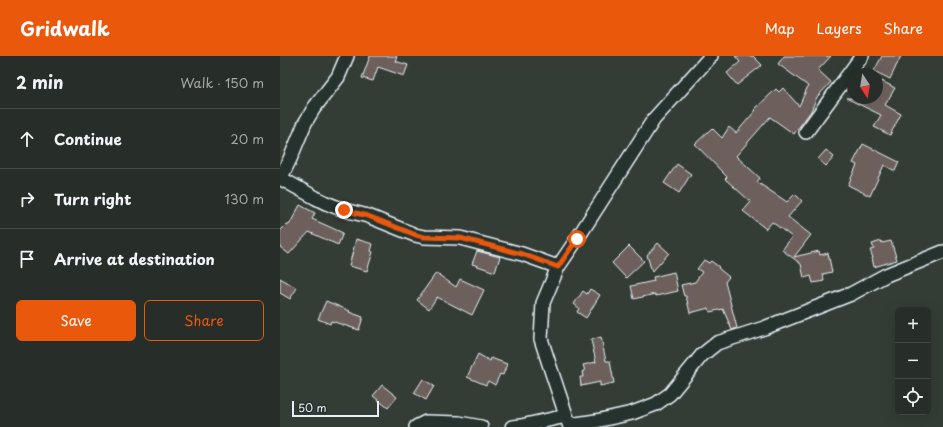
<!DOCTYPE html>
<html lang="en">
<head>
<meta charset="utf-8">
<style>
	body { margin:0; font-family:"Playpen Sans",sans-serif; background:#2f3530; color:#f1f3f6 }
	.controls { position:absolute; right:12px; bottom:12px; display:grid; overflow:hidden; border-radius:6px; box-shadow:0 4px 16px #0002 }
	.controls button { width:36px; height:36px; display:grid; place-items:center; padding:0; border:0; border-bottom:1px solid #434945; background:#272d28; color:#f1f3f6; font:20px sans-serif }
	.compass { position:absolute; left:567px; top:12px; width:36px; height:36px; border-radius:50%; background:#272d28; box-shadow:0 4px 16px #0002; rotate:168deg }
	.scale { position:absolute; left:12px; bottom:10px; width:87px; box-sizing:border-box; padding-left:4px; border:2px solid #e8f1f8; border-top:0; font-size:11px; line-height:14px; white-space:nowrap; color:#e8f1f8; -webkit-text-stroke:3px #26332d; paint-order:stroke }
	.stop { position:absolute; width:12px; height:12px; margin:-9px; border:3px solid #ea580c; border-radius:50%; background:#fff }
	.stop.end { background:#ea580c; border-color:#fff; box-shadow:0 1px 4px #0008 }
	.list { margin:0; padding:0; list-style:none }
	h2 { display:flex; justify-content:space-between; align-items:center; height:52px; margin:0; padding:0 16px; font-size:17px }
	h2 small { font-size:13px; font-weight:400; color:#a4a8a8 }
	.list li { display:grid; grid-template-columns:26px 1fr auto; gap:12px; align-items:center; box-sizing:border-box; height:60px; padding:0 16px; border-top:1px solid #434945 }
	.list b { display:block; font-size:15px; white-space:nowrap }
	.list em { font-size:13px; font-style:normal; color:#a4a8a8 }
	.actions { display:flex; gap:8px; padding:12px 16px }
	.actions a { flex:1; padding:9px 0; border:1px solid #ea580c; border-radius:6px; text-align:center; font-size:14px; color:#ea580c }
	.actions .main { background:#ea580c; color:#fff }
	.icon { flex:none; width:22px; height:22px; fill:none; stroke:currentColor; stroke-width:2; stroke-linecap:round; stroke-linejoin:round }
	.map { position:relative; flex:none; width:663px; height:371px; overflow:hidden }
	header { display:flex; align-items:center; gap:24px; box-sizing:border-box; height:56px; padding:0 20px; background:#ea580c; color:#fff }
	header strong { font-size:19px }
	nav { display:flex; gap:22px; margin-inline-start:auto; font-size:14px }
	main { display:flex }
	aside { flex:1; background:#272d28 }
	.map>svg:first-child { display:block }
	.building { fill:#6d615c; stroke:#e8f1f8 }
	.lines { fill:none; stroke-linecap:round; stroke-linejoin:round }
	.street-casing { stroke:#e8f1f8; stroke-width:16 }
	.street { stroke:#26332d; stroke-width:13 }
	.route { stroke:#ea580c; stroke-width:5 }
</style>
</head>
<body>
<header>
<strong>Gridwalk</strong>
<nav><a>Map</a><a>Layers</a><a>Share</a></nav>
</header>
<main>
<aside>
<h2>2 min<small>Walk · 150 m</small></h2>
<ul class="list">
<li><svg class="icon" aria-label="ahead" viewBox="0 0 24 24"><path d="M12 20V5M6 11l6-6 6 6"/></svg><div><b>Continue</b></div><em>20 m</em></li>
<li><svg class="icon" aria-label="right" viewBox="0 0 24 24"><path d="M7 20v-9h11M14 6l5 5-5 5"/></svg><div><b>Turn right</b></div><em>130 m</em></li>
<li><svg class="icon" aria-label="arrive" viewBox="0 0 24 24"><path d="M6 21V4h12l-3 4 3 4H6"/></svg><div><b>Arrive at destination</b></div></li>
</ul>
<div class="actions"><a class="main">Save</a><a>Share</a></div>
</aside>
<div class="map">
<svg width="663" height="371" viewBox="0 0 663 371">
	<rect width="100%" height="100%" fill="#343c36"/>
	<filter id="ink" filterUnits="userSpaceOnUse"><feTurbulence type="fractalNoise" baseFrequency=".025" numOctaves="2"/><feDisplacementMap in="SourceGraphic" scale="8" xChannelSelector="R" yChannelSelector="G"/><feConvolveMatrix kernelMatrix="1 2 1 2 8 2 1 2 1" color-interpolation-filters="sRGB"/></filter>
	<g filter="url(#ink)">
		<!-- building -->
		<path class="building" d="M90,0H117L115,5L128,9L124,20L98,11L93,25L82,22Z
			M455,0H473L482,9L457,29L447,17L460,6Z
			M504,0H551L538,14L551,26L537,41L531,55L514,78L490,61L456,100L480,122L477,126L507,146L515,138L522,145L508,161L531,179L514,201L539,195L540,199L548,197L552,216L543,218L544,225L533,227L531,220L524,222L521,208L502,194L512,181L492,166L486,173L463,155L471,146L445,123L447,121L415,88L432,72L442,82L449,71L456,77L476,54L475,53L496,33L499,36L503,32L519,50L528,30L498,8Z
			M602,0H621L610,23L594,15Z
			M602,25L615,32L605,49L621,58L610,79L594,71L601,59L566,42H597V33Z
			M583,88L619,106L615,115L604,109L590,140L568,129L577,109L573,107Z
			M546,94L554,101L546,110L538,103Z
			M397,108L411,118L399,137L384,127Z
			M20,149L35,157L32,163L63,177L58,189L29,176L9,198L0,191V175L7,168L9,169Z
			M76,183L93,188L91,195L93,196L87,215L69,210Z
			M601,185L602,187L611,185L617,204L594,211L592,202H593L590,194L594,193L592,188Z
			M378,187L389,197L372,216L367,199Z
			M349,190L364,205L346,222L332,207Z
			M197,195L220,201L215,216L192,208Z
			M424,204L429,207L431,205L439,211L438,212L449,221L445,226L457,272L452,274L443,253L430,256L429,252L410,257L406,240H404L401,229L415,226L422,216L417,213Z
			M394,216L398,235L376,240L375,238L354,243L351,230L374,225L373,221Z
			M156,217L176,231L180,223L204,234L192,259L157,241L149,253L137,244Z
			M0,222L17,232L10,243L0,237Z
			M310,233L320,239L306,262L297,256L299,252L294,248L303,235L307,238Z
			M46,245L70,255L69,256L83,261L79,274L51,265L50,268L38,263Z
			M321,281L326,305H330L334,327L320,330V326L301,330L300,321H303L302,316L305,315L303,309L316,306L311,284Z
			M198,298L210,305L211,302L227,308L223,319L220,318L215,329L208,325L206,329L187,321Z
			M143,323L154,330L146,344L134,337Z
			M102,329L117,341L108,352L93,340Z"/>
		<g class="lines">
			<defs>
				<path id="street" d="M526,76L582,0
					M0,122L36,142L46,147L64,154L88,160L135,179L144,181L180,182L242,198L278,211
					M0,123L10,103L25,67L34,52L58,21L67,0
					M290,369L316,365L352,357L376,348L390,338L422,299L437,287L484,272L571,238L606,219L663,196
					M136,371L146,366L179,367L201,371
					M232,371L241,370L286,360
					M290,371L272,317L261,283L263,247L278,211L297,183L374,63L431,0"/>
			</defs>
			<!-- street casing -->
			<use href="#street" class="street-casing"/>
			<!-- street -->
			<use href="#street" class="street"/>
		</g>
	</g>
	<g class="lines" filter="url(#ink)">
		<!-- route -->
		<path class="route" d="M64,154L88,160L136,179L144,181L180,182L242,198L278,211L297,183"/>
	</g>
</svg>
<div class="controls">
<button>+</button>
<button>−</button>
<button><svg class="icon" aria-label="locate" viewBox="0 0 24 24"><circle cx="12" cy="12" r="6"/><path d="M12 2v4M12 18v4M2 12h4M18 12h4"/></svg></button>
</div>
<svg class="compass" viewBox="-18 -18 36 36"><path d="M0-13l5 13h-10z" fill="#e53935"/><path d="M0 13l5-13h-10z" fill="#a4a8a8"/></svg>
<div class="scale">50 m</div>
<div class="stop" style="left:297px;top:183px"></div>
<div class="stop end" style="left:64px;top:154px"></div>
</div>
</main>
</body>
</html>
